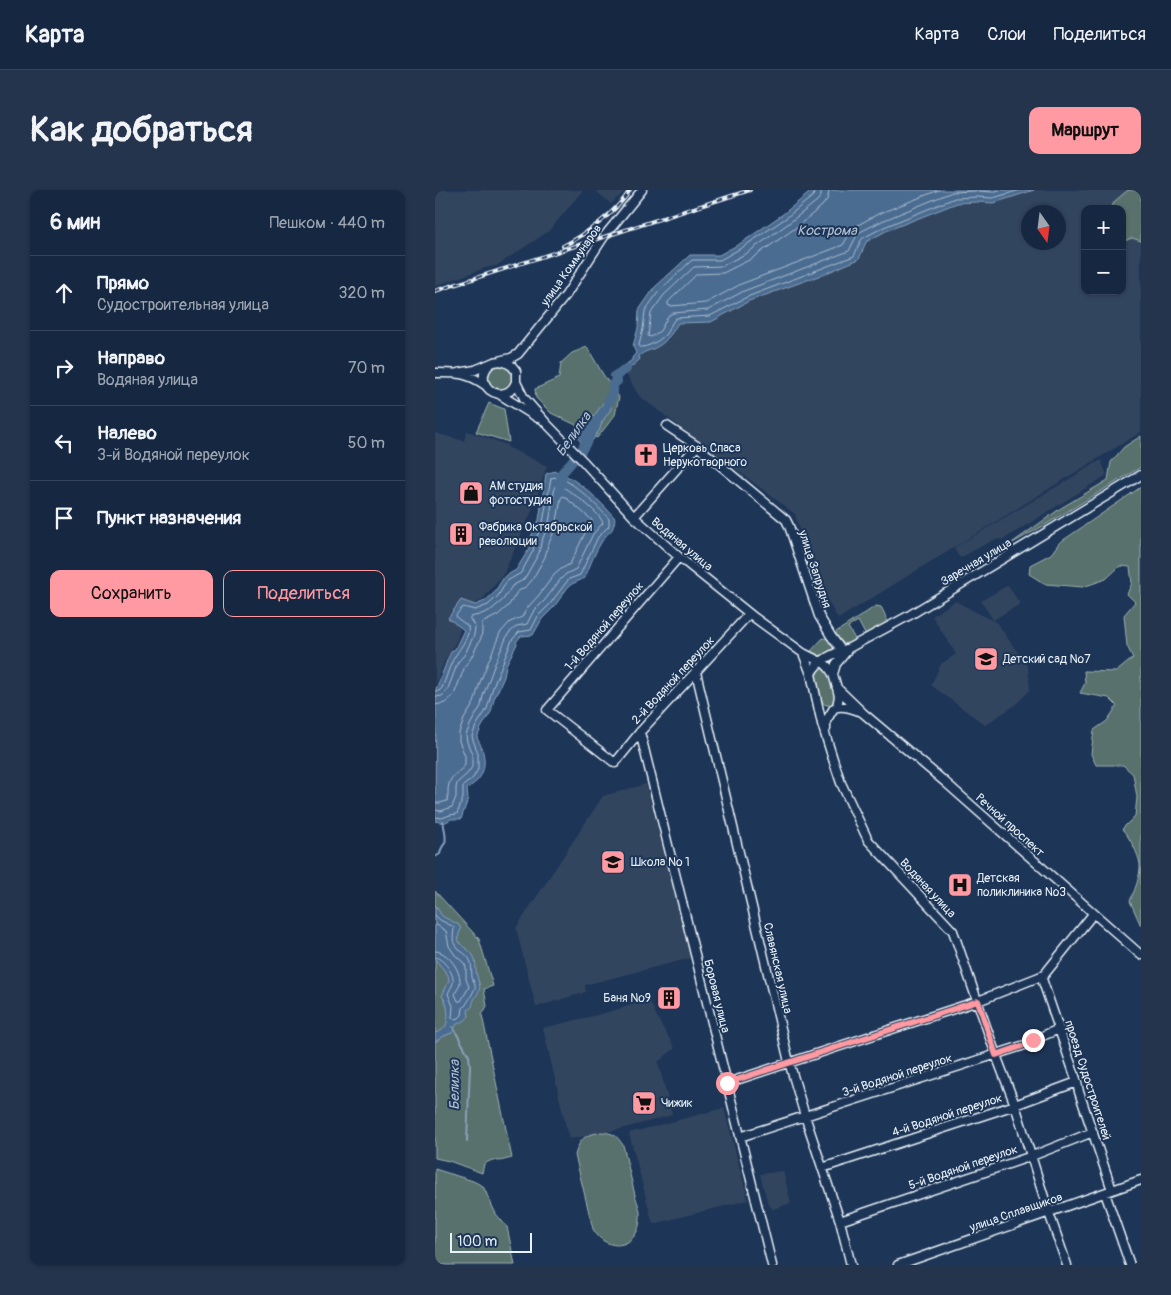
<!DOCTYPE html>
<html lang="ru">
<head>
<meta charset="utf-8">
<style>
	body { margin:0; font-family:Pangolin,sans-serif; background:#23344c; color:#f1f3f6 }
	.controls { position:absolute; right:15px; top:15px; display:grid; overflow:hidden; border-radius:10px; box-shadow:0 1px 4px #0004 }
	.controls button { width:45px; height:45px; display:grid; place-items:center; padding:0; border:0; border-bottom:1px solid #35445a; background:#162841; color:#f1f3f6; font:25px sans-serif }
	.compass { position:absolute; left:586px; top:15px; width:45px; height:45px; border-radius:50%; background:#162841; box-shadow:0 1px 4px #0004; rotate:166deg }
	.scale { position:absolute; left:15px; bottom:12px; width:82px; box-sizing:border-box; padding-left:5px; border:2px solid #e8f1f8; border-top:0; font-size:14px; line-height:18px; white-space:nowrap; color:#e8f1f8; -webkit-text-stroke:4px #1d3557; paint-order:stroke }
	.stop { position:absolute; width:15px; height:15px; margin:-11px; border:4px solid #ff9aa2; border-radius:50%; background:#fff }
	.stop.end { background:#ff9aa2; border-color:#fff; box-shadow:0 1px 5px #0008 }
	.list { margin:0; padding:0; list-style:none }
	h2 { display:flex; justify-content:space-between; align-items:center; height:65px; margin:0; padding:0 20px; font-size:21px }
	h2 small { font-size:16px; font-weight:400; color:#9ea6b1 }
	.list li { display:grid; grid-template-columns:32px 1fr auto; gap:15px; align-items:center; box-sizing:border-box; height:75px; padding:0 20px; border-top:1px solid #35445a }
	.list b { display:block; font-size:19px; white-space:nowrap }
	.list p { margin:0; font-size:16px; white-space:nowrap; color:#9ea6b1 }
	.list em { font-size:16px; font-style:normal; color:#9ea6b1 }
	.actions { display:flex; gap:10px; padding:15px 20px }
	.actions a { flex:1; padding:11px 0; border:1px solid #ff9aa2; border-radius:10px; text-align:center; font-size:18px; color:#ff9aa2 }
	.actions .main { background:#ff9aa2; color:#111 }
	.icon { flex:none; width:28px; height:28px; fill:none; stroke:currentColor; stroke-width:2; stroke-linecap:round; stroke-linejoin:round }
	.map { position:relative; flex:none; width:706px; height:1075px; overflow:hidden; border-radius:10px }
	header { display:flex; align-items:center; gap:30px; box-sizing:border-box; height:70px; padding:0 25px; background:#162841; border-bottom:1px solid #35445a }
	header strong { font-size:24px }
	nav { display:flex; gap:28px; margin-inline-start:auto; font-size:18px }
	.intro { display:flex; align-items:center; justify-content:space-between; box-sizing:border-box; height:120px; padding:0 30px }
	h1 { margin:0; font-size:35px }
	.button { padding:12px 22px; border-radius:10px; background:#ff9aa2; color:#111; font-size:18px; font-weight:700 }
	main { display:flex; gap:30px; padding:0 30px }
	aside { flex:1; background:#162841; border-radius:10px; box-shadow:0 1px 4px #0004 }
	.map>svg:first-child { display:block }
	.built { fill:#33455e; fill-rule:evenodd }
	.green { fill:#58716d; stroke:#a0b1b2 }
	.water { fill:#4b6c91; stroke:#8aa1ba }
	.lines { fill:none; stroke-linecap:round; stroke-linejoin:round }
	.shore { stroke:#a9bccf; stroke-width:1 }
	.stream { stroke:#8aa1ba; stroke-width:2 }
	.river { stroke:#4b6c91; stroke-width:10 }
	.minor-casing { stroke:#e8f1f8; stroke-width:11 }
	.minor { stroke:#1d3557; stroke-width:8 }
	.rail-casing { stroke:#e8f1f8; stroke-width:4 }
	.rail { stroke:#1d3557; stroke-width:2; stroke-dasharray:5.5; stroke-linecap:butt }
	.route { stroke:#ff9aa2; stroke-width:6 }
	.labels { text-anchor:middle; stroke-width:4; stroke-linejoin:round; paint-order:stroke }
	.street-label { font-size:12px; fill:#e8f1f8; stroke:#1d3557 }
	.poi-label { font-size:12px; fill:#e8f1f8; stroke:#1d3557; text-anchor:start }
	.water-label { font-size:14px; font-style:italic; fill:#b1c2d4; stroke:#1d3557 }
</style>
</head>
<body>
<header>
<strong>Карта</strong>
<nav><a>Карта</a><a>Слои</a><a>Поделиться</a></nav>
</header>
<div class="intro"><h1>Как добраться</h1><a class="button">Маршрут</a></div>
<main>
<aside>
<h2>6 мин<small>Пешком · 440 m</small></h2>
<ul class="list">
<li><svg class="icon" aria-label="ahead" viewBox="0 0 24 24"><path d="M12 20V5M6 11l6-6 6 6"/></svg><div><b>Прямо</b><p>Судостроительная улица</p></div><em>320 m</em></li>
<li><svg class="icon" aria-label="right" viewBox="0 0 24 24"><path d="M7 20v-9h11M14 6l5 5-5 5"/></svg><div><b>Направо</b><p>Водяная улица</p></div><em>70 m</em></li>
<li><svg class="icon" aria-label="left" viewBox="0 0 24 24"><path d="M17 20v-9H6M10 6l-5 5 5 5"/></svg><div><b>Налево</b><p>3-й Водяной переулок</p></div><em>50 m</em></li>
<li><svg class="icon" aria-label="arrive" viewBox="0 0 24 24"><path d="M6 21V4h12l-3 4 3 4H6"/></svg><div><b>Пункт назначения</b></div></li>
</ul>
<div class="actions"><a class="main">Сохранить</a><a>Поделиться</a></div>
</aside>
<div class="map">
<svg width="706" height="1075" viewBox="0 0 706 1075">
	<rect width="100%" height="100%" fill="#1d3557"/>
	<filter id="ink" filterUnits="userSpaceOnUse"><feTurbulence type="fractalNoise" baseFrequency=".02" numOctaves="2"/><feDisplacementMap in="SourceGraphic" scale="10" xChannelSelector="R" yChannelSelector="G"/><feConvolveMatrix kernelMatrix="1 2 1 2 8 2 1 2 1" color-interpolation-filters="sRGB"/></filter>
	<g filter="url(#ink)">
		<!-- built -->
		<path class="built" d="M0,0H148L114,41L61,76L50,78L0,96Z
			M160,0H189L188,3L176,14Z
			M599,0H706V242L403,429L376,381L360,324L204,206L190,182L203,171L206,164L220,158L234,149L242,133L276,131L314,111L424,69L431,52L451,41L522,13H559ZM650,19H687V101H650ZM594,22H624V52H594Z
			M32,241L72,255V257L112,276L96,323L69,383L48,409L39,414L26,435L22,450L10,470L0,495V243L29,251Z
			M666,270L672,285L569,349L558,350L525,368L522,364L519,358Z
			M573,395L585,414L558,430L546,411Z
			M520,411L562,433L593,477L595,500L580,515L550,535L496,495L506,474L521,464L497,426Z
			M211,594L256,768L150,795L151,802L101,817L81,738L168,606Z
			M214,810L225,833L240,858L223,872L237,925L186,939L134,949L108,838L166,824Z
			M289,918L313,1010L218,1034L194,943Z
			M348,981L356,1013L338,1019L333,1014L325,984Z"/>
		<!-- green -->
		<path class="green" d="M693,0H706V51L697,48L687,52V19H675L680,11Z
			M152,157L169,186L184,207L180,225L162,248L139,234L116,223L101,208L100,199L124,188L126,173L137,163Z
			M53 188a12 12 0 1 1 24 0a12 12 0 1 1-24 0Z
			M54,213L69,219L74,252L41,242Z
			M706,246V277L610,335L574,355L626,318L673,290L676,272L689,257Z
			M706,297V736L695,711C699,702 706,685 705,674C703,663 695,648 687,639L700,626L702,607L698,584L688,575H661L656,564L659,540L672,531L682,516L674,508L645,503L650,493L649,481L681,482L698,468L692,456L689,425L700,412L692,404L697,393L695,377L685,376L671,389L648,397L610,394L594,384L595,375L616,364L624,353Z
			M441,416L446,417C458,437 448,437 431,446L423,431L413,437L420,449L416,454L413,455C407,453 401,448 401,442Z
			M388,448L395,449C398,453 399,456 398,461C389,466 384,468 376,461Z
			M389,477L394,480L401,509L396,515H391L387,512L380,484L384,478Z
			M0,701L44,749L58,796L49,799L52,816L47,825L77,968L65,971L57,970L49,974L47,983L14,971L0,968Z
			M166,942C179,943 181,945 188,955C192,972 196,988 200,1005C202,1012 206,1020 205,1028C205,1041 197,1054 183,1055C171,1055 163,1048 158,1039L140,965C146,947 148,946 166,942Z
			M0,979L38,991L48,996L61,1024L72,1037L80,1075H0Z"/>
		<!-- water -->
		<path class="water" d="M378,0H599L559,13L542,12L522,13L451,41L431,52L424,69L389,84L314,111L276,132L243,133C236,145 231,153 218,159C213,161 208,162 204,166L205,169C197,177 190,182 180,186L181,182L197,170V168L201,163L198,156L203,138L204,120L220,97L255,65H284L306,53L348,24Z
			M178,202L176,219L167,232L165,239L154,256L148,262L146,261L147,254L142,246L147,234L159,226L170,210Z
			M120,281C144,289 164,310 180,328C178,344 175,339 167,351C160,362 155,375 150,388L137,394L133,397L119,417L107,429L98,445L86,446L81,452L82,454L71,475L69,487L59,509L56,522L46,538L42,548C50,561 53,579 42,591C39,594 35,596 32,599L33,609L26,629H16L9,633L0,631L1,499L7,484L13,468L16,462L20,459L29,440L13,428L26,410L40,415L50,411L59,403L69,387L81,380L94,359L95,349L104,330L111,284Z
			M0,715L7,726L24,735L26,739C17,757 33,755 39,767C42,774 40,780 42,786C45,798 47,797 40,808C36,814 40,816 33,820L34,826C31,830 28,832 22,834L17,843L9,846L0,852V843C4,842 8,840 10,837C15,829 13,813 7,806L14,791L13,785L0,769Z"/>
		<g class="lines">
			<!-- shore -->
			<path class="shore" d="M380,0L378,6L351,28L308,57L285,70H257L224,101L210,121L208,139L204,155V157C212,158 224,151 230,145C234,140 236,133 241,128L275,126L312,107L419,66L426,50L428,48L449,37L520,8L542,7L558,8L585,0
				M386,0V6L382,11L354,33L312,63L287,76L259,77L229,105L216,123L213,146L216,147L225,141L233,126L238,123L273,120L309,101L414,61L421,47L425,42L447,31L517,2L541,1L558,2L564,0
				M394,0L393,8L387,16L359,39L316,69L288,83L262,84L235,110L233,112V115L236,116L271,113L306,94L408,55L416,41L421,36L443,24L504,0
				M0,501H4L7,498C11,489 13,480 17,472C21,462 36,448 33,436L22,428L21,425L28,417L40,420L53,415L63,406L72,391L86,383L98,361L100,351L108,332L116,288C131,282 164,318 174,329V336L163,347L145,385L134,389L130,394L115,414L103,426L96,440L84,442L77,450L58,497L52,519L41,536L37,546L38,550L43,563V579L38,588L28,596V608L22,624L15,625L7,628L0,627
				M0,507L7,506L12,501L23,472L30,464L39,445L40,437L35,429V427L44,425L56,420L68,410L77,396L88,390L91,386L104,363L106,353L114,333L120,296L123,294C135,301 164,321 168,333L158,344L141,379L131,384L125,390L110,410L98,422L92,434L82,436L73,444L61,471L48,506L46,516L36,533L31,545L32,552L37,564V577L33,583L22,593L21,598V607L17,617L6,621L0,620
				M0,515L10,513L19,505L30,476L36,468L46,448L47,442V433L63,425L74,415L82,402L92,396L97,390L110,367L113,355L121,337L126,308L128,306L130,307L157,330V333L151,341L135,374L126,379L119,385L104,405L93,417L87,427L75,432L65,443L45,492L39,513L29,529L24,543V551L30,566V575C25,582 16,585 14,594C12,600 14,605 12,611L5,613H0
				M0,725L5,730L19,737C19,742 17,748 19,753C22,760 29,762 33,767C38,773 36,780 37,787C38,791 41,794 40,798C39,801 31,816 28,818L27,825L24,828L19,829L17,828L18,816L13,804C14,800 17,797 18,793C20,784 8,768 0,767
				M0,734L11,741L14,756L20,765L29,773L31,777V789L34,797L26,811H23L20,804C22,800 24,797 25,793C26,780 12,761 0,761"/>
			<!-- stream -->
			<path class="stream" d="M0,667L5,664C6,657 7,658 10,653C12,647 9,637 8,631
				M18,837L34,866L35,876L32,951"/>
			<!-- river -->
			<path class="river" d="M173,213L178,202V194L182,191L180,186L191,179
				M125,296L127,283L146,261L153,249"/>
			<defs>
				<path id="minor" d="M67,170L76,168L83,164L131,105L168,48L207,0
					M54,175C44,186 49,201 64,204L103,228
					M0,183C21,183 31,182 50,195
					M23,183L40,180L59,172L65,171L70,172L77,176L81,181V192L89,208L111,233L148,271L199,327L244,367L320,428L368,463L390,474L394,478L398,484L402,498L404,506L402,517
					M64,204C73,204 78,200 81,192
					M232,236L262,256L351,330L354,336L384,426L396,446L407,461
					M199,327L262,256
					M244,367L112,520L180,573L205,542L314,424
					M368,463L376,484L387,534L398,569L406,593L433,650L518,741L561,865L580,915L614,1023L632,1075
					M261,482L354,872L370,926L405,1031L416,1075
					M376,484C382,470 400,463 414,458L475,425L706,285
					M398,484L401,474L411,462
					M402,498L428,523L510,592L706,765
					M391,539V531L399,518C408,515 416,518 424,521
					M205,542L337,1075
					M606,786L642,892L644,902L677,1000
					M292,893L543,811L609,785L658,724
					M305,947L593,854L598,850L624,839
					M387,978L580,915L642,892
					M670,1003L695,1075
					M405,1031L597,966L658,942
					M463,1075L706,990"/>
			</defs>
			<!-- minor casing -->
			<use href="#minor" class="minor-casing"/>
			<!-- minor -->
			<use href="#minor" class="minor"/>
			<defs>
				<path id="rail" d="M128,56C150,45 182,22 195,0
					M0,101L315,0"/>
			</defs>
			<!-- rail casing -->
			<use href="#rail" class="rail-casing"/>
			<!-- rail -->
			<use href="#rail" class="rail"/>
		</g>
	</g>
	<g class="lines" filter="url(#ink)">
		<!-- route -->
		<path class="route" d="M292,893L543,811L561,865L593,854L598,850"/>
	</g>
	<!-- icons -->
	<defs>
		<symbol id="church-square" viewBox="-11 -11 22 22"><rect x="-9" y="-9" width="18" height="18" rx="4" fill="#ff9aa2" stroke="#1d3557"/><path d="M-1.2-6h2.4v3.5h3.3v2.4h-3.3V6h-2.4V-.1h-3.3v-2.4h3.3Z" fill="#111"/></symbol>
		<symbol id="shop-square" viewBox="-11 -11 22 22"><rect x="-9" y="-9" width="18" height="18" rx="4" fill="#ff9aa2" stroke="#1d3557"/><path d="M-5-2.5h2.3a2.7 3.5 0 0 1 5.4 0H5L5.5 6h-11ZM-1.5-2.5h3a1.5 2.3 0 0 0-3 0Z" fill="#111"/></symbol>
		<symbol id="building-square" viewBox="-11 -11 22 22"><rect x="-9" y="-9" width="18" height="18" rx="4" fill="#ff9aa2" stroke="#1d3557"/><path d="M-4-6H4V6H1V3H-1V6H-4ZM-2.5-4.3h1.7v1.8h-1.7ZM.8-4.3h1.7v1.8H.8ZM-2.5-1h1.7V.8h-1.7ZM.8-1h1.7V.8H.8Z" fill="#111"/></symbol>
		<symbol id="school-square" viewBox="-11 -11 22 22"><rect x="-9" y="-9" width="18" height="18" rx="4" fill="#ff9aa2" stroke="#1d3557"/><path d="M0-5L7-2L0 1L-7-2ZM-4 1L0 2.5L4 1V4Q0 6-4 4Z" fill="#111"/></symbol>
		<symbol id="hospital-square" viewBox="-11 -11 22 22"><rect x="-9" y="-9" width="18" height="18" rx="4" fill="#ff9aa2" stroke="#1d3557"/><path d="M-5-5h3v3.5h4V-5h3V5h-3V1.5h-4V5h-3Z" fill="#111"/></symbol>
		<symbol id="supermarket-square" viewBox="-11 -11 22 22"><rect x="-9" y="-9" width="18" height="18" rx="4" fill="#ff9aa2" stroke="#1d3557"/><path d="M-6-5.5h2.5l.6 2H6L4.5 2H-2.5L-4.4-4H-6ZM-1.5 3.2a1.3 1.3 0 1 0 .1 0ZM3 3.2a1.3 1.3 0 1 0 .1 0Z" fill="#111"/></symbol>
	</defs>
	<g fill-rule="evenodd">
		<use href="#church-square" x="197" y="251" width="28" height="28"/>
		<use href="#shop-square" x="22" y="289" width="28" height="28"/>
		<use href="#building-square" x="12" y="330" width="28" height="28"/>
		<use href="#school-square" x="537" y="455" width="28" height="28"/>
		<use href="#school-square" x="164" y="658" width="28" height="28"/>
		<use href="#hospital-square" x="511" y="681" width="28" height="28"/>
		<use href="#building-square" x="220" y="794" width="28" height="28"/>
		<use href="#supermarket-square" x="195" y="899" width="28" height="28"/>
	</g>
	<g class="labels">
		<!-- street labels -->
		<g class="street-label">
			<text transform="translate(136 75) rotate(-55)" y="4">улица Коммунаров</text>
			<text transform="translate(247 354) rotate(40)" y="4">Водяная улица</text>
			<text transform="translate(541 372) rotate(-31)" y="4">Заречная улица</text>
			<text transform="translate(380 379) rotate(72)" y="4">улица Запрудня</text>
			<text transform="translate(169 436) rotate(-49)" y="4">1-й Водяной переулок</text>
			<text transform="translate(238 490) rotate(-47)" y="4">2-й Водяной переулок</text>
			<text transform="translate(575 635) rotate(42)" y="4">Речной проспект</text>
			<text transform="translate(493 698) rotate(47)" y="4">Водяная улица</text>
			<text transform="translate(343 778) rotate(77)" y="4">Славянская улица</text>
			<text transform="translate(282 806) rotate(76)" y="4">Боровая улица</text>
			<text transform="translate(462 885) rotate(-18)" y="4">3-й Водяной переулок</text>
			<text transform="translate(653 890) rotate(72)" y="4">проезд Судостроителей</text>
			<text transform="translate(512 925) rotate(-18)" y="4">4-й Водяной переулок</text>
			<text transform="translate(528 977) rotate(-19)" y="4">5-й Водяной переулок</text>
			<text transform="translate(581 1022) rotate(-19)" y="4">улица Сплавщиков</text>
		</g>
		<!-- poi labels -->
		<g class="poi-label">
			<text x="228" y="262">Церковь Спаса<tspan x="228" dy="14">Нерукотворного</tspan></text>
			<text x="54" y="300">АМ студия<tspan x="54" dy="14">фотостудия</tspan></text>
			<text x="44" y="341">Фабрика Октябрьской<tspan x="44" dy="14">революции</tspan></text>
			<text x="568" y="473">Детский сад №7</text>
			<text x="196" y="676">Школа № 1</text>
			<text x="542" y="692">Детская<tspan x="542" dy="14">поликлиника №3</tspan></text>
			<text x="216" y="812" text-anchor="end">Баня №9</text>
			<text x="226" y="917">Чижик</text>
		</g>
		<!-- water labels -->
		<g class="water-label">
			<text x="392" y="45">Кострома</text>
			<text transform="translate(138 244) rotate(-55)" y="5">Белилка</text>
			<text transform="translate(19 895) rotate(-90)" y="5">Белилка</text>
		</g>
	</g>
</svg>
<div class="controls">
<button>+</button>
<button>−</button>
</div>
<svg class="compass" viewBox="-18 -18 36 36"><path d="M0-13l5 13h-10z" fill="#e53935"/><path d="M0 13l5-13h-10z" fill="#9ea6b1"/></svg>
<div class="scale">100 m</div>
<div class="stop" style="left:292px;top:893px"></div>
<div class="stop end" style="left:598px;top:850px"></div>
</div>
</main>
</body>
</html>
